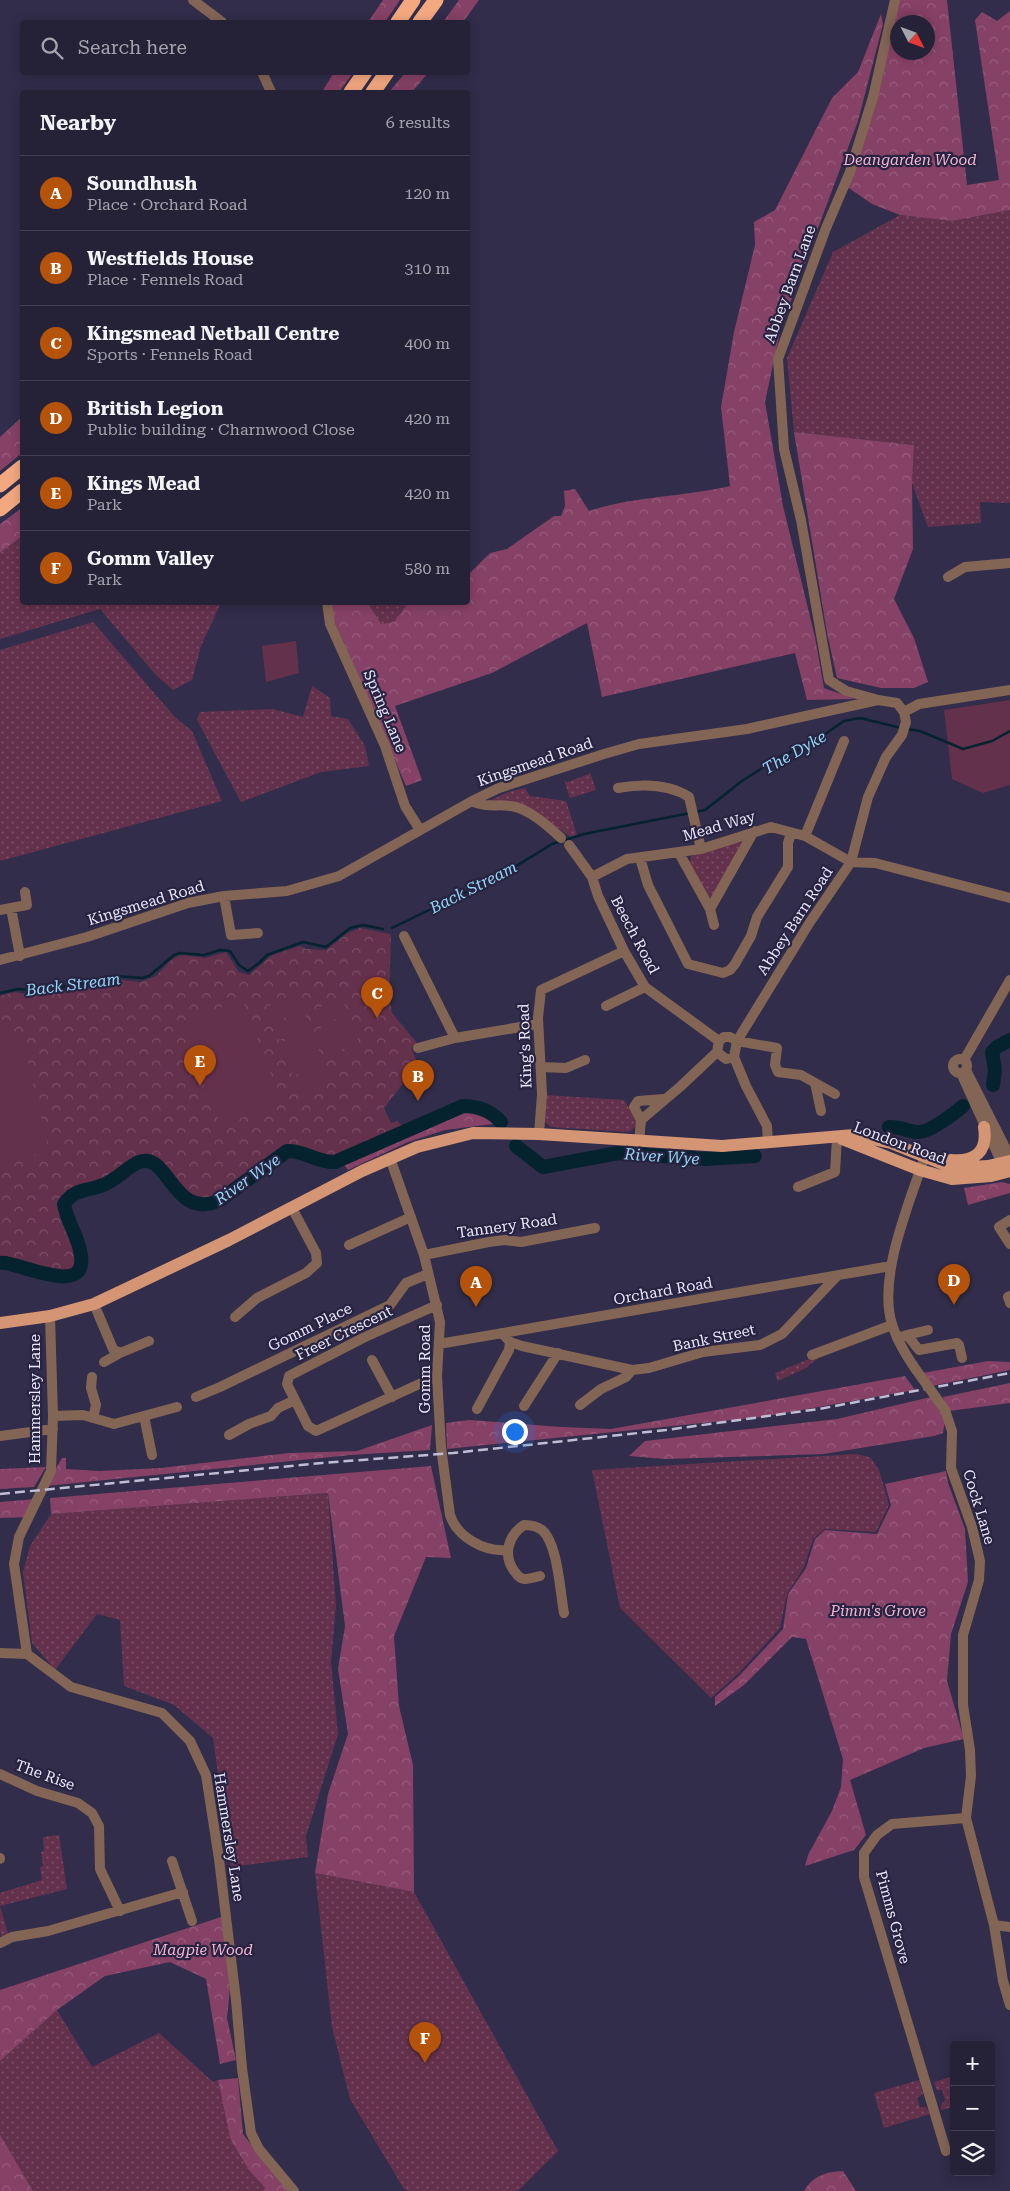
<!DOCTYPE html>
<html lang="en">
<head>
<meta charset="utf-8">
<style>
	body { margin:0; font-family:"Roboto Serif",serif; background:#312f43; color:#f1f3f6 }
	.controls { position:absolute; right:15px; bottom:15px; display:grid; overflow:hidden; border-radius:5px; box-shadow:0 2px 12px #0003 }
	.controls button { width:45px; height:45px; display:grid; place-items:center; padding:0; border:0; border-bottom:1px solid #423f53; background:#252238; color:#f1f3f6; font:25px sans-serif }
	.compass { position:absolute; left:890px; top:15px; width:45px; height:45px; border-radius:50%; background:#252238; box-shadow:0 2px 12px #0003; rotate:132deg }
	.you { position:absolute; left:514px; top:1431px; width:18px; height:18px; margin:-12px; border:4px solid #fff; border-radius:50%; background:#1a73e8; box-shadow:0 0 0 8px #1a73e833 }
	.badge { display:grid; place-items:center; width:32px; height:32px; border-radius:50%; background:#b45309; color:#fff; font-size:16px; font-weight:700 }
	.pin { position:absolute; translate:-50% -41px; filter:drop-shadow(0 1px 2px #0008) }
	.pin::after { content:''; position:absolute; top:26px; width:18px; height:15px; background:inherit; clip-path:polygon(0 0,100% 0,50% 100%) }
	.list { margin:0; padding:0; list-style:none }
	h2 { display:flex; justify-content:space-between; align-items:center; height:65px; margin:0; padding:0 20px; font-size:21px }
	h2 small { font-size:16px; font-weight:400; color:#a3a4ae }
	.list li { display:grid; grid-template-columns:32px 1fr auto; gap:15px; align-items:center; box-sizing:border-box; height:75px; padding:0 20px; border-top:1px solid #423f53 }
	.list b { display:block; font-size:19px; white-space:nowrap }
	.list p { margin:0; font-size:16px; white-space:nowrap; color:#a3a4ae }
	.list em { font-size:16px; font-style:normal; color:#a3a4ae }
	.icon { flex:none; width:28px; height:28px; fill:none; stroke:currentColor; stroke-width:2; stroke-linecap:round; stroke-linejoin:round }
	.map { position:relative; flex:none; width:1010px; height:2191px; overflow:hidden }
	.search { position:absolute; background:#252238; box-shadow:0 2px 12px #0003; left:20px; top:20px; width:450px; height:55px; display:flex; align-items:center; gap:12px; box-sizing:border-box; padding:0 18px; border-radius:5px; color:#a3a4ae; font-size:19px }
	.panel { position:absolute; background:#252238; box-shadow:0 2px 12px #0003; left:20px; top:90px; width:450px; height:515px; border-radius:5px }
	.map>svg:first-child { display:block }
	.grass { fill:url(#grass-dots) }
	.forest { fill:url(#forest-crowns); fill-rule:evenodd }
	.park { fill:url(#park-crowns) }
	.garden { fill:#64314c }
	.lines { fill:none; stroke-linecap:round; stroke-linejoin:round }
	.stream { stroke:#05232f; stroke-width:2.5 }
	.river { stroke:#05232f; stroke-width:14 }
	.minor { stroke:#836555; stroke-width:10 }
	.major { stroke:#d49574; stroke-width:12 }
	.highway { stroke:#f4a880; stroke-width:15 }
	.rail { stroke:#c0bed4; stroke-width:2.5; stroke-dasharray:10 5; stroke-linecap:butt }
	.minor-bridge { stroke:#836555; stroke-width:10 }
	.labels { text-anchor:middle; stroke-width:4.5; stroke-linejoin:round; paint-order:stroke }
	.park-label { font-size:15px; font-style:italic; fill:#f4b7d4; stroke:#272340 }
	.street-label { font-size:15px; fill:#e9e7fb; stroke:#272340 }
	.water-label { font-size:16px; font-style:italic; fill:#94d7f6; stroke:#272340 }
</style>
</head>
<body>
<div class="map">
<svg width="1010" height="2191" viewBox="0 0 1010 2191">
	<defs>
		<pattern id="grass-dots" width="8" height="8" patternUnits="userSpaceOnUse" patternTransform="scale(1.25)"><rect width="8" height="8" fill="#64314c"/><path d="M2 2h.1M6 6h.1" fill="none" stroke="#7a4f67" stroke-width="1.8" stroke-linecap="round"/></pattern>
		<pattern id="forest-crowns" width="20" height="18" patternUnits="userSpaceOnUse" patternTransform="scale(1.25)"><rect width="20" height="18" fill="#864166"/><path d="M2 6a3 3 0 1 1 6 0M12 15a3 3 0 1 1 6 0" fill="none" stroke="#975c7d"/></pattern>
		<pattern id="park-crowns" width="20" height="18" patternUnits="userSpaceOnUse" patternTransform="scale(1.25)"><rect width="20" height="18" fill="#64314c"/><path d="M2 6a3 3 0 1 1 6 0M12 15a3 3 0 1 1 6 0" fill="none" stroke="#7a4f67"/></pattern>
	</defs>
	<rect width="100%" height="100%" fill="#312d4a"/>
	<!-- grass -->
	<path class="grass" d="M1010,210V503L980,502L981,523L928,527L912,483L914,445L794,432L787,358L833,252L900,215L952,221Z
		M22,536V602L221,603L201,646L192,680L173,690L155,674L100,609L0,639V553Z
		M368,603H408L394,622L381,625Z
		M93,622L174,716L192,731L222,801L0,861V650Z
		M312,686L330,698L331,716L348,719L365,746L369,766L321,772L241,802L197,720L200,712L273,709L303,717Z
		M590,772L596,790L570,798L564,780L567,782L589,774Z
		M525,788L530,796L566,801L577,835L571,837L556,827L489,801L508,792Z
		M739,842L746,845L711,898L707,896L689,864L691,856Z
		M545,1095L624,1100L637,1121L635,1127L629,1132L551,1127L545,1122Z
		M824,1353L806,1368L778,1381L775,1373Z
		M856,1454L870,1457L879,1470L889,1505L876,1532L825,1529L813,1539L804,1567L787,1594L780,1628L738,1674L711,1698L620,1608L592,1470Z
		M328,1493L336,1606L331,1662L338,1734L306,1836L308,1857L231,1867L213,1738L174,1705L124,1686L120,1620L97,1614L55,1670L32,1643L23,1572L30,1546L51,1514Z
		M59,1835L67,1889L0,1906L9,1937L2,1939L0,1931V1893L42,1880L40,1867L43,1866L41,1852L44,1851L43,1837Z
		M315,1873L414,1892L558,2151L518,2191H407L404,2189L350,2099L332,2027Z
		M57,2010L92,2067L159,2033L213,2082L218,2080L230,2138L248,2169L265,2188L263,2191H33L0,2134V2061Z
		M954,2076V2107L941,2110V2105L945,2100L942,2090H937L934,2082Z
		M919,2080L923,2094L917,2098L920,2107H926L930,2114L884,2128L874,2093Z"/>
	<!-- forest -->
	<path class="forest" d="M383,0H400L385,22H368Z
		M459,0H479L463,22H443Z
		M900,0H947L967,185L999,180L975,20L982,12L997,21L1010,11V210L952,221L900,215L872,204L843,184ZM898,22H928V52H898Z
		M881,14L883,24L858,121L781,327L765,402L783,506L815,637L824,688L855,699L807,700L795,653L602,697L587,623L492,673L395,706L422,780L406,786L333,618L331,603H368L381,624L394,622L408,603L468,602V575L490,553L507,549L554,516H561L565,506L564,491L575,489L589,511C634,496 683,497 730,486L721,407L734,332L755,245L754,222L775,210L832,98L858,72Z
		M334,72L353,73L339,92H322Z
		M405,73H428L412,92H389Z
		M22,417V453L0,471V437Z
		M794,432L914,445L912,483L913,549L894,599L914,638L928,682L914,688H881L837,678L827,633Z
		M22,508V536L0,553V524Z
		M468,1107L495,1115L501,1123L445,1130L408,1142L348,1170L342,1162L373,1150L411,1130Z
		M1002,1182L1010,1184V1193L968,1205L964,1188Z
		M988,1361L1010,1362V1370L932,1386L923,1373Z
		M905,1376L915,1390L762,1417L447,1449L446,1423L469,1420L561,1427L611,1429Z
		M1010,1383V1403L949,1411L943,1397Z
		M931,1397L945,1420L943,1433L934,1436L824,1454L665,1459L629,1456L645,1441L837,1419Z
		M432,1425L430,1450L351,1455L46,1486L62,1458H66V1469L100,1471L161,1468L289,1453L357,1451Z
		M431,1466L451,1558L426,1557L394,1636L399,1706L413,1765L414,1892L315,1873L328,1794L348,1734L338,1669L345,1626L328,1493L51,1514L50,1498Z
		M46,1467L34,1487L0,1489V1469Z
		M946,1471L948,1483L965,1529L968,1582L951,1634L947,1681L964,1739L924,1748L850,1780L866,1835L854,1850L805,1866L808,1855L832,1811L841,1787L843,1759L806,1639L792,1637L744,1685L715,1706V1697L740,1675L783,1629L788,1594L806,1568L815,1539L825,1530L877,1534L891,1505L885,1484Z
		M37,1499L32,1517L0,1518V1502Z
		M224,1916L230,1989L227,2018L236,2060L220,2064L206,1979L170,1962L105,1976L57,2010L0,2061V1990Z
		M238,2078L243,2134L288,2191H263L265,2188L248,2169L230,2138L218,2080Z
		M0,2134L1,2136L33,2191H0Z
		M843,2171L856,2191H804C814,2175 826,2172 843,2171Z"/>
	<!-- park -->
	<path class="park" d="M360,928L390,934L391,937L389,997L392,1013L417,1043L411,1048L418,1064L384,1108L391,1123L397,1121L404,1127L331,1161C317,1158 305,1146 292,1147C262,1150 232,1203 206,1203C176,1203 170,1162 147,1160C136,1159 126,1170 118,1176C102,1186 84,1187 68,1194C55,1214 67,1221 74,1239C77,1247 78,1256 80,1264L75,1271C58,1277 40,1273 23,1266C15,1263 9,1260 0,1260V996L15,992L25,994L35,993L44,988L63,989L95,986L114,979L140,982L156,976L170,961L178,956L184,955L205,958L226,952L239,972L249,975L272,955L300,946L306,949L326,950L348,933Z"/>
	<!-- garden -->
	<path class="garden" d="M296,641L299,673L266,682L262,646Z
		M1010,700V785L983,793L952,779L944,710Z
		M297,995L303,1010L272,1023L266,1007Z
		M342,998L348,1014L317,1026L310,1011Z
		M242,999L282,1102L221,1126L180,1023Z
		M304,1012L310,1028L279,1040L273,1025Z
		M349,1017L361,1048L346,1054L334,1023Z
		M331,1024L344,1055L328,1061L316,1030Z
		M311,1031L317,1046L286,1058L280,1043Z
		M21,1034L49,1151L0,1162V1039Z
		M318,1048L324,1064L293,1076L287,1061Z
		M325,1066L331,1082L300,1094L294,1078Z"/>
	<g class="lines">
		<!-- stream -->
		<path class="stream" d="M907,729L920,731L963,749L992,741L1010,731
			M695,812L705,810L742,781L783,755L808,746L844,721L860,718L901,728
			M392,928L503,874L552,844L584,834L690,813
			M0,993L18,989L31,990L44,986L62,987L97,982L116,976L142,978L149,976L174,955L180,953L204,955L220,950L230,951L239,965L248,971L259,963L267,955L303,942L326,947L350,928L363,925L383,929"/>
		<!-- river -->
		<path class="river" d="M993,1085L995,1070L992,1052L997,1047L1010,1040
			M889,1127C900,1126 908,1132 919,1132C928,1133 955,1113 963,1106
			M516,1146L543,1167L618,1153L705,1159L755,1156
			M0,1263C15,1260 87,1299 81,1256C79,1237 67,1223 64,1204C75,1188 86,1192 103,1185C117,1180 128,1166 139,1162C169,1151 173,1222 220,1200L287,1151C304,1150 317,1163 335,1162L463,1106C478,1106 491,1111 501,1122"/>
		<!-- minor -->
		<path class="minor" d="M193,0L222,22
			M262,72L271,92
			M948,577L965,567L1010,563
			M327,602L330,624L385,746L405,806L420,830
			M875,699L846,691L829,680L801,520L784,449L778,359L826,228L850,172L873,97L895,0
			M904,712L919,704L1010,690
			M618,788C641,784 669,784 689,797L701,849
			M472,801C485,808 497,804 511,806C528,808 548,826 561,838
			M805,836L844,741
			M569,845L592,877L598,896L624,951L645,987L719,1041
			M679,853L710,909
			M640,858L648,885L688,964L723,973L730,970L735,964L751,936L757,917L788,867V843L791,833
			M592,877L627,859L701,849L771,827L805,836L851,862L875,863L1010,898
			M224,896L231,935L258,933
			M11,908L20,956
			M0,910L27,905L25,892
			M714,925L710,909L754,831
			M404,936L455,1038
			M0,960L87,937L188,903L224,896L287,891L339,876L472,801L499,788L604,754L639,744L747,729L878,700L897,703L904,712L906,722L902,735L886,757L868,797L851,862L810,922L737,1041L734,1057L746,1086L767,1126L768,1143
			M606,1006L645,987
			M418,1048L455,1038L538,1024
			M734,1057L726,1059L717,1052L719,1041L724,1037H730L737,1041L777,1048L775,1065L778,1072L801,1075L835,1094
			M953 1066a7 7 0 1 1 14 0a7 7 0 1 1-14 0Z
			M964,1060L1010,980
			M541,1067L566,1068L585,1060
			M966,1070L1010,1157
			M961,1073L1004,1168
			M815,1083L821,1111
			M641,1120L634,1107L638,1101L664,1099
			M539,1134L542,1094L538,1018L541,990L624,951
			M639,1142L641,1120L681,1086L717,1052
			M390,1158L424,1255L440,1322L437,1376L441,1447L450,1515C457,1537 484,1552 507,1550
			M798,1187L835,1172L837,1138
			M1010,1220L999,1227L1010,1244
			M349,1245L411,1217
			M424,1255L489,1242L505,1240L521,1242L595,1228
			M1010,1296L1008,1297L1010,1303
			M94,1304L113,1349L120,1353L149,1341
			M50,1316L53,1416L51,1471L19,1537L14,1564L27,1654L71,1687L162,1713L190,1741L206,1775L219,1859L236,2000L242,2068L251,2133L259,2149L294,2191
			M235,1317L257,1298L306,1273L317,1263L316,1253L292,1208
			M502,1333L510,1342L522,1346L632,1370L649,1368L703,1352L760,1345L782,1334L836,1277
			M907,1335L928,1330
			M897,1338L907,1335L919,1350L957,1343L959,1345L962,1358
			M439,1344L891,1266
			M812,1355L892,1325
			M372,1360L392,1397
			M104,1362L120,1353
			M437,1376L316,1431L308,1426L287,1384L289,1376L365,1337L437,1305
			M92,1377L91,1388L96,1405L93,1418
			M922,1378C910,1362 898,1344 892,1324C877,1276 911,1199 926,1153
			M196,1397L220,1387L390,1305L406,1283L428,1274
			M580,1405L601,1389L626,1377L632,1370
			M524,1406L558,1353
			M477,1409L509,1350L510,1342
			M945,1410L952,1431L951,1468L972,1527L980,1561L979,1580L963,1635V1705L970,1750L971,1776L966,1818L994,1925L1003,1981L1010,2005
			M53,1416L83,1415L114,1424L177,1407
			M144,1416L152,1455
			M229,1435L249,1424L271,1416L278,1408L295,1400
			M0,1436L53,1429
			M540,1576C536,1577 529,1579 525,1579C521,1579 517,1575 515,1572C503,1557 507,1536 524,1525C531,1525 537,1526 542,1530C558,1544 560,1592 564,1613
			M0,1653L27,1654
			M0,1774L37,1791L78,1803L92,1813L99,1826L100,1869L120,1911
			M0,1858V1859
			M172,1861L192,1921
			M994,1925L1010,1927
			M0,1943L12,1937L48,1931L183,1892
			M946,2151L864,1877V1853L877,1835L892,1824L966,1818"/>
		<!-- major -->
		<path class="major" d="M842,1139L920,1170L952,1179L991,1176L1010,1171
			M951,1160C975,1162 988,1152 984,1127
			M0,1323L50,1316L94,1304L229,1240L362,1171L417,1147L473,1133L539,1134L722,1146L854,1135L891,1143L953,1168L988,1166L1010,1161"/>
		<!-- highway -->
		<path class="highway" d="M398,22L413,0
			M420,22L436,0
			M351,92L365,72
			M373,92L387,72
			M0,485L22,467
			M0,509L22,491"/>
		<!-- rail -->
		<path class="rail" d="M0,1494L322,1463L453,1453L666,1430L819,1409L1010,1373"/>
		<!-- minor-bridge -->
		<path class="minor-bridge" d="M922,1378L945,1410"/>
	</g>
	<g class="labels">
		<!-- park labels -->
		<g class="park-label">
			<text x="910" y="165">Deangarden Wood</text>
			<text x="878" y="1616">Pimm's Grove</text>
			<text x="203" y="1955">Magpie Wood</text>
		</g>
		<!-- street labels -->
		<g class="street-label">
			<text transform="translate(790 284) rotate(-70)" y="5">Abbey Barn Lane</text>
			<text transform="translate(385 711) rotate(67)" y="5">Spring Lane</text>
			<text transform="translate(535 762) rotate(-19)" y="5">Kingsmead Road</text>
			<text transform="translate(719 826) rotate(-16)" y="5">Mead Way</text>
			<text transform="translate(146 903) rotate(-17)" y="5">Kingsmead Road</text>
			<text transform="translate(795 921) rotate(-57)" y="5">Abbey Barn Road</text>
			<text transform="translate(635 935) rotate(62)" y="5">Beech Road</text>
			<text transform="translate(525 1046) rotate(-92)" y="5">King's Road</text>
			<text transform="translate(900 1143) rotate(20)" y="5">London Road</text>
			<text transform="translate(507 1226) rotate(-8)" y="5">Tannery Road</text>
			<text transform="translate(663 1291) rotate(-10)" y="5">Orchard Road</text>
			<text transform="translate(310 1327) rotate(-26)" y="5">Gomm Place</text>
			<text transform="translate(344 1333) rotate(-26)" y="5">Freer Crescent</text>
			<text transform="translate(714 1338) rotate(-12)" y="5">Bank Street</text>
			<text transform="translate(425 1369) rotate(-90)" y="5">Gomm Road</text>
			<text transform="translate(35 1399) rotate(-90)" y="5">Hammersley Lane</text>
			<text transform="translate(979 1507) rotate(73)" y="5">Cock Lane</text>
			<text transform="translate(45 1775) rotate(20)" y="5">The Rise</text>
			<text transform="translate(229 1837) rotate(81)" y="5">Hammersley Lane</text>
			<text transform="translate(893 1917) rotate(75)" y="5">Pimms Grove</text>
		</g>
		<!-- water labels -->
		<g class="water-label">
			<text transform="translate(794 752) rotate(-30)" y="6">The Dyke</text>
			<text transform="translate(473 887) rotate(-27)" y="6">Back Stream</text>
			<text transform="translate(73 984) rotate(-7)" y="6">Back Stream</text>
			<text transform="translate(662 1156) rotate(4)" y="6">River Wye</text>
			<text transform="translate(247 1179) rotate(-35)" y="6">River Wye</text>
		</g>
	</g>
</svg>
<div class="controls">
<button>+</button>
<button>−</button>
<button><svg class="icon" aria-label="layers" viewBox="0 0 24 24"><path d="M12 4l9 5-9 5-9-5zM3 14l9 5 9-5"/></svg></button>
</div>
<svg class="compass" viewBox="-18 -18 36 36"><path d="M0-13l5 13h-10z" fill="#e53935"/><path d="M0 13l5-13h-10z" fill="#a3a4ae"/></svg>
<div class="you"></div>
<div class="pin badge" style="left:476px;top:1307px">A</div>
<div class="pin badge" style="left:418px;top:1101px">B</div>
<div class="pin badge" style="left:377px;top:1018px">C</div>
<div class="pin badge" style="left:954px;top:1305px">D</div>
<div class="pin badge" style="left:200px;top:1086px">E</div>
<div class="pin badge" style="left:425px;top:2063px">F</div>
<div class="search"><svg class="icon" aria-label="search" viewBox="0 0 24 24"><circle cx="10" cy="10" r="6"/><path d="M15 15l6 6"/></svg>Search here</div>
<section class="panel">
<h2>Nearby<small>6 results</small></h2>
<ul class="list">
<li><span class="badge">A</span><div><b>Soundhush</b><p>Place · Orchard Road</p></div><em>120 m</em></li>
<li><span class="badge">B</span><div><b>Westfields House</b><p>Place · Fennels Road</p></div><em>310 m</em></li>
<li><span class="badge">C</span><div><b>Kingsmead Netball Centre</b><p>Sports · Fennels Road</p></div><em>400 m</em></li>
<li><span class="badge">D</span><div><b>British Legion</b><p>Public building · Charnwood Close</p></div><em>420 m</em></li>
<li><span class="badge">E</span><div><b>Kings Mead</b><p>Park</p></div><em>420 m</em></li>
<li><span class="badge">F</span><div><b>Gomm Valley</b><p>Park</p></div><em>580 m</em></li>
</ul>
</section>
</div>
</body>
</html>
